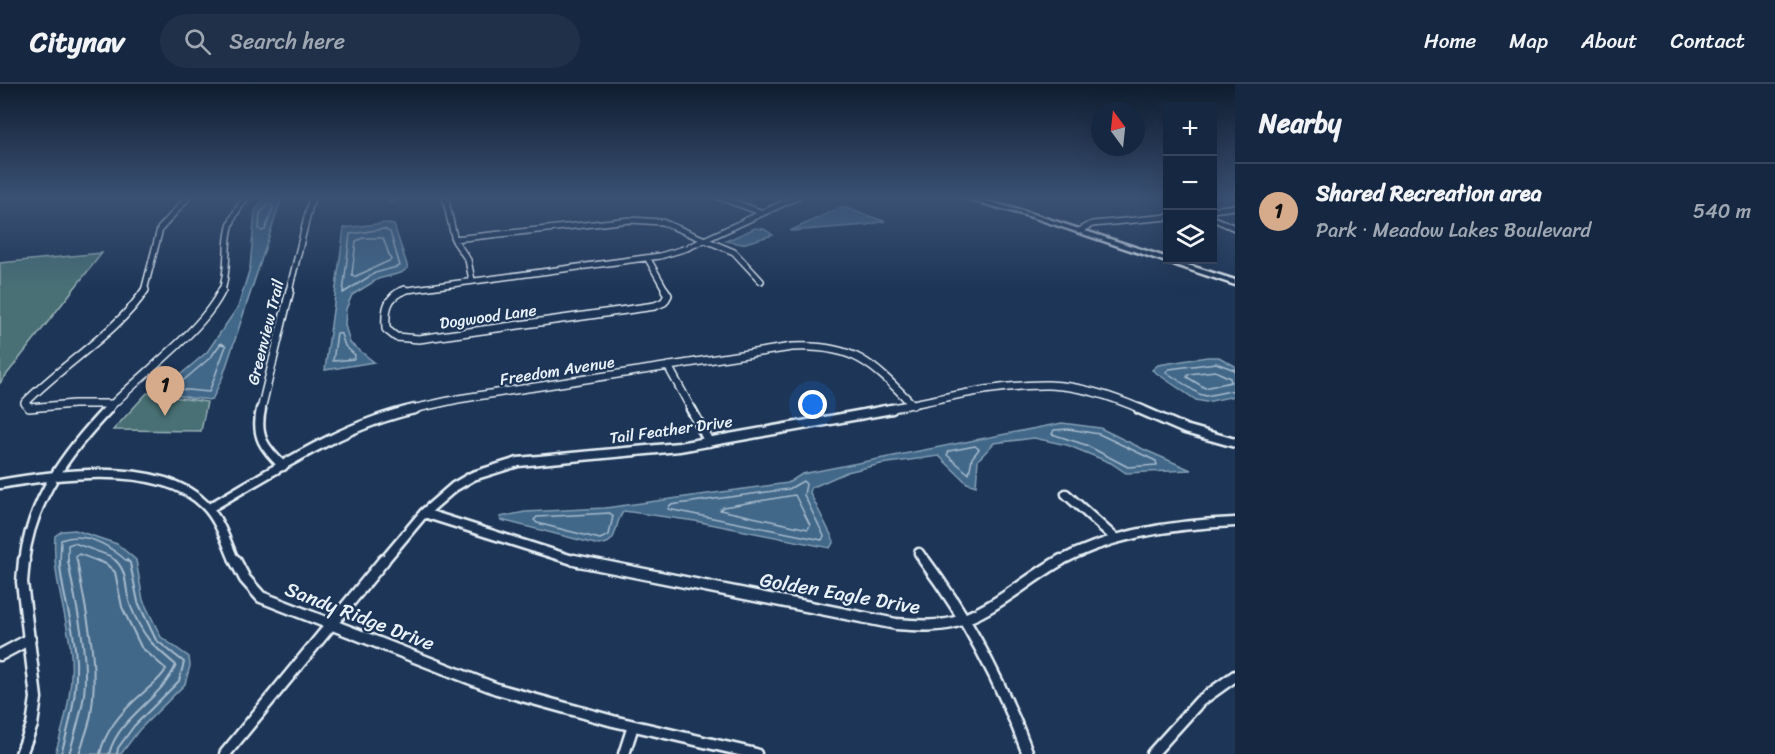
<!DOCTYPE html>
<html lang="en">
<head>
<meta charset="utf-8">
<style>
	body { margin:0; font-family:Sriracha,sans-serif; background:#1f3048; color:#f1f3f6 }
	.controls { position:absolute; right:18px; top:18px; display:grid; overflow:hidden; border-radius:0px; box-shadow:0 6px 24px #0002 }
	.controls button { width:54px; height:54px; display:grid; place-items:center; padding:0; border:0; border-bottom:2px solid #35445a; background:#162841; color:#f1f3f6; font:30px sans-serif }
	.compass { position:absolute; left:1091px; top:18px; width:54px; height:54px; border-radius:50%; background:#162841; box-shadow:0 6px 24px #0002; rotate:345deg }
	.you { position:absolute; left:813px; top:321px; width:21px; height:21px; margin:-15px; border:4px solid #fff; border-radius:50%; background:#1a73e8; box-shadow:0 0 0 9px #1a73e833 }
	.badge { display:grid; place-items:center; width:39px; height:39px; border-radius:50%; background:#d6ab8b; color:#111; font-size:20px; font-weight:700 }
	.pin { position:absolute; translate:-50% -50px; filter:drop-shadow(0 2px 3px #0008) }
	.pin::after { content:''; position:absolute; top:32px; width:21px; height:18px; background:inherit; clip-path:polygon(0 0,100% 0,50% 100%) }
	.list { margin:0; padding:0; list-style:none }
	h2 { display:flex; justify-content:space-between; align-items:center; height:78px; margin:0; padding:0 24px; font-size:26px }
	h2 small { font-size:20px; font-weight:400; color:#9ea6b1 }
	.list li { display:grid; grid-template-columns:39px 1fr auto; gap:18px; align-items:center; box-sizing:border-box; height:96px; padding:0 24px; border-top:2px solid #35445a }
	.list b { display:block; font-size:22px; white-space:nowrap }
	.list p { margin:0; font-size:20px; white-space:nowrap; color:#9ea6b1 }
	.list em { font-size:20px; font-style:normal; color:#9ea6b1 }
	.icon { flex:none; width:33px; height:33px; fill:none; stroke:currentColor; stroke-width:2; stroke-linecap:round; stroke-linejoin:round }
	.map { position:relative; flex:none; width:1235px; height:670px; overflow:hidden }
	header { display:flex; align-items:center; gap:36px; box-sizing:border-box; height:84px; padding:0 30px; background:#162841; border-bottom:2px solid #35445a }
	header strong { font-size:28px }
	nav { display:flex; gap:33px; margin-inline-start:auto; font-size:21px }
	.search { width:420px; height:54px; background:#1f3048; display:flex; align-items:center; gap:15px; box-sizing:border-box; padding:0 21px; border-radius:33px; color:#9ea6b1; font-size:22px }
	main { display:flex }
	aside { flex:1; background:#162841 }
	.map>svg:first-child { display:block }
	.green { fill:#4a7175; stroke:#99b1b6; stroke-width:1.5 }
	.water { fill:#426889; stroke:#849fb5; stroke-width:1.5 }
	.lines { fill:none; stroke-linecap:round; stroke-linejoin:round }
	.shore-far1 { stroke:#a6bacc; stroke-width:1.5 }
	.shore { stroke:#a6bacc; stroke-width:2 }
	.street-far3-casing { stroke:#e8f1f8; stroke-width:8 }
	.street-far2-casing { stroke:#e8f1f8; stroke-width:10 }
	.street-far1-casing { stroke:#e8f1f8; stroke-width:13 }
	.street-casing { stroke:#e8f1f8; stroke-width:15 }
	.secondary-casing { stroke:#e8f1f8; stroke-width:5 }
	.street-far3 { stroke:#1d3557; stroke-width:5 }
	.street-far2 { stroke:#1d3557; stroke-width:7 }
	.street-far1 { stroke:#1d3557; stroke-width:8 }
	.street { stroke:#1d3557; stroke-width:10 }
	.secondary { fill:#1d3557; fill-rule:evenodd }
	.labels { text-anchor:middle; stroke-width:4.5; stroke-linejoin:round; paint-order:stroke }
	.street-label { font-size:16px; fill:#e8f1f8; stroke:#1d3557 }
	.near-street-label { font-size:20px; fill:#e8f1f8; stroke:#1d3557 }
</style>
</head>
<body>
<header>
<strong>Citynav</strong>
<div class="search"><svg class="icon" aria-label="search" viewBox="0 0 24 24"><circle cx="10" cy="10" r="6"/><path d="M15 15l6 6"/></svg>Search here</div>
<nav><a>Home</a><a>Map</a><a>About</a><a>Contact</a></nav>
</header>
<main>
<div class="map">
<svg width="1235" height="670" viewBox="0 0 1235 670">
	<rect width="100%" height="100%" fill="#1d3557"/>
	<filter id="ink" filterUnits="userSpaceOnUse"><feTurbulence type="fractalNoise" baseFrequency=".0167" numOctaves="2"/><feDisplacementMap in="SourceGraphic" scale="12" xChannelSelector="R" yChannelSelector="G"/><feConvolveMatrix kernelMatrix="1 2 1 2 8 2 1 2 1" color-interpolation-filters="sRGB"/></filter>
	<g filter="url(#ink)">
		<!-- green -->
		<path class="green" d="M102,169L0,299V179Z
			M147,309L207,318L201,347L113,346Z"/>
		<!-- water -->
		<path class="water" d="M266,113H282L223,292L212,316L191,314L168,309L167,302L207,268L238,223L250,184L255,127Z
			M839,124H846L884,137L867,141L790,147Z
			M385,139L394,141L408,184L401,189L378,195L352,211L346,225L345,241L350,259L374,278L325,286L344,144Z
			M755,144L764,145L773,151L742,160L726,157Z
			M1207,273H1219L1235,282V312L1206,318L1196,316L1152,286L1158,281Z
			M1062,339L1100,344L1145,366L1191,386L1126,389L1111,379L1067,361L1034,354L994,359L978,376L976,402L967,399L939,372L881,380L847,388L811,404L810,409L834,457L830,464L695,437L624,427C612,440 621,459 599,461L501,436L500,433L525,428L605,424L788,399L802,390L812,388Z
			M75,446L117,460L136,476L143,516L161,553L189,573L190,582L185,600L139,646L121,670H55C66,634 75,600 70,561C65,525 52,490 55,452L62,447Z"/>
		<g class="lines">
			<!-- shore-far1 -->
			<path class="shore-far1" d="M268,120H271L273,124L265,146L262,147L259,145L260,130Z
				M384,145L390,148L400,182L375,189L343,209L350,150Z
				M363,154H383L391,176L354,193L352,190L356,157Z
				M337,249L341,250L345,262L355,271L354,275L333,277Z
				M221,259L226,262L209,308L178,305V301L211,273Z
				M1235,286L1216,279L1169,285L1166,288L1199,310L1206,312L1235,306
				M1215,287L1230,294L1231,298L1205,304L1187,293L1189,290Z
				M1069,345L1099,350L1156,377L1157,381L1128,383L1086,361L1052,350L1054,346Z
				M975,362L979,365L972,374L969,390L947,371L949,367Z
				M803,397L806,400L804,411L824,452L822,456L668,425L670,421L789,405Z
				M795,411L810,441L808,445L720,426L723,423Z
				M610,429L613,432L609,451L600,455L537,439L534,436L537,433Z
				M60,478L61,456C86,446 110,462 128,478
				M68,478V461L74,459L110,472L117,478
				M77,478L76,473L79,470L100,478"/>
			<!-- shore -->
			<path class="shore" d="M60,476C60,501 69,525 73,550C81,592 73,630 61,670
				M68,476C75,520 89,566 84,611C81,631 75,650 69,670
				M77,476C85,526 100,578 91,630C89,643 83,657 79,670
				M96,476L106,480L115,488L122,523L141,563L166,585C161,595 152,601 143,609C124,625 105,645 100,670
				M109,670C119,632 161,616 176,581C152,561 143,553 131,523C124,507 129,488 115,476
				M117,670L118,664L134,642L179,597L184,578L156,556L138,518L130,479L127,476"/>
			<defs>
				<path id="street-far3" d="M445,113L455,157L468,176L472,196
					M719,113L763,129
					M390,115L396,113
					M1212,126L1235,123
					M1212,134L1235,144
					M1079,147L1092,140L1168,133
					M454,155L630,136L662,138L734,168L761,197
					M648,175L666,207
					M144,207L160,145L188,113
					M222,207C233,169 217,147 247,113
					M289,207L312,113
					M400,207L660,172L687,164L797,113"/>
				<path id="street-far2" d="M405,206C386,212 385,227 386,245L396,253L419,255L655,222L664,218L668,211L665,206
					M668,282L692,326
					M111,320H74L29,324L25,319C60,282 119,247 145,206
					M107,326C139,292 204,246 222,206
					M261,326L290,206
					M408,326L458,315L792,263C854,260 872,279 913,321
					M883,326C937,316 994,300 1049,301C1081,302 1114,313 1143,326"/>
				<path id="street-far1" d="M261,325C255,352 264,364 283,382
					M691,325L709,358
					M1139,325L1185,345L1235,359
					M0,400C56,390 161,376 205,421C220,436 226,458 235,478
					M1066,410L1116,455
					M209,424C274,387 341,341 415,325
					M424,429L579,478
					M919,469L925,478
					M24,478C31,416 67,368 108,325
					M383,478L424,429L454,403L473,392L518,378L679,363L892,325
					M1058,478C1112,449 1175,440 1235,438"/>
				<path id="street" d="M235,476L245,495L261,513L497,605L613,637L756,670
					M574,476L896,540C915,541 934,543 952,539C993,528 1025,496 1061,476
					M924,476C969,536 1002,600 1028,670
					M0,571L30,555
					M21,670L32,641L36,614L22,498L24,476
					M225,670L384,476
					M624,670L633,642
					M1152,670L1200,617L1235,592"/>
				<path id="secondary" d="M961,113H972L1036,131L1168,174V176H1172L1235,196V201L1032,133Z"/>
			</defs>
			<!-- street-far3 casing -->
			<use href="#street-far3" class="street-far3-casing"/>
			<!-- street-far2 casing -->
			<use href="#street-far2" class="street-far2-casing"/>
			<!-- street-far1 casing -->
			<use href="#street-far1" class="street-far1-casing"/>
			<!-- street casing -->
			<use href="#street" class="street-casing"/>
			<!-- secondary casing -->
			<use href="#secondary" class="secondary-casing"/>
			<!-- street-far3 -->
			<use href="#street-far3" class="street-far3"/>
			<!-- street-far2 -->
			<use href="#street-far2" class="street-far2"/>
			<!-- street-far1 -->
			<use href="#street-far1" class="street-far1"/>
			<!-- street -->
			<use href="#street" class="street"/>
			<!-- secondary -->
			<use href="#secondary" class="secondary"/>
		</g>
	</g>
	<!-- sky -->
	<linearGradient id="sky" x2="0" y2="1"><stop stop-color="#101d30"/><stop offset="0.55" stop-color="#3a5174"/><stop offset="1" stop-color="#3a5174" stop-opacity="0"/></linearGradient>
	<rect width="1235" height="207" fill="url(#sky)"/>
	<g class="labels">
		<!-- street labels -->
		<g class="street-label">
			<text transform="translate(488 232) rotate(-8)" y="6">Dogwood Lane</text>
			<text transform="translate(265 248) rotate(-76)" y="6">Greenview Trail</text>
			<text transform="translate(557 286) rotate(-9)" y="6">Freedom Avenue</text>
			<text transform="translate(671 345) rotate(-8)" y="6">Tail Feather Drive</text>
		</g>
		<!-- near-street labels -->
		<g class="near-street-label">
			<text transform="translate(840 509) rotate(10)" y="7">Golden Eagle Drive</text>
			<text transform="translate(360 532) rotate(21)" y="7">Sandy Ridge Drive</text>
		</g>
	</g>
</svg>
<div class="controls">
<button>+</button>
<button>−</button>
<button><svg class="icon" aria-label="layers" viewBox="0 0 24 24"><path d="M12 4l9 5-9 5-9-5zM3 14l9 5 9-5"/></svg></button>
</div>
<svg class="compass" viewBox="-18 -18 36 36"><path d="M0-13l5 13h-10z" fill="#e53935"/><path d="M0 13l5-13h-10z" fill="#9ea6b1"/></svg>
<div class="you"></div>
<div class="pin badge" style="left:165px;top:332px">1</div>
</div>
<aside>
<h2>Nearby<small></small></h2>
<ul class="list">
<li><span class="badge">1</span><div><b>Shared Recreation area</b><p>Park · Meadow Lakes Boulevard</p></div><em>540 m</em></li>
</ul>
</aside>
</main>
</body>
</html>
